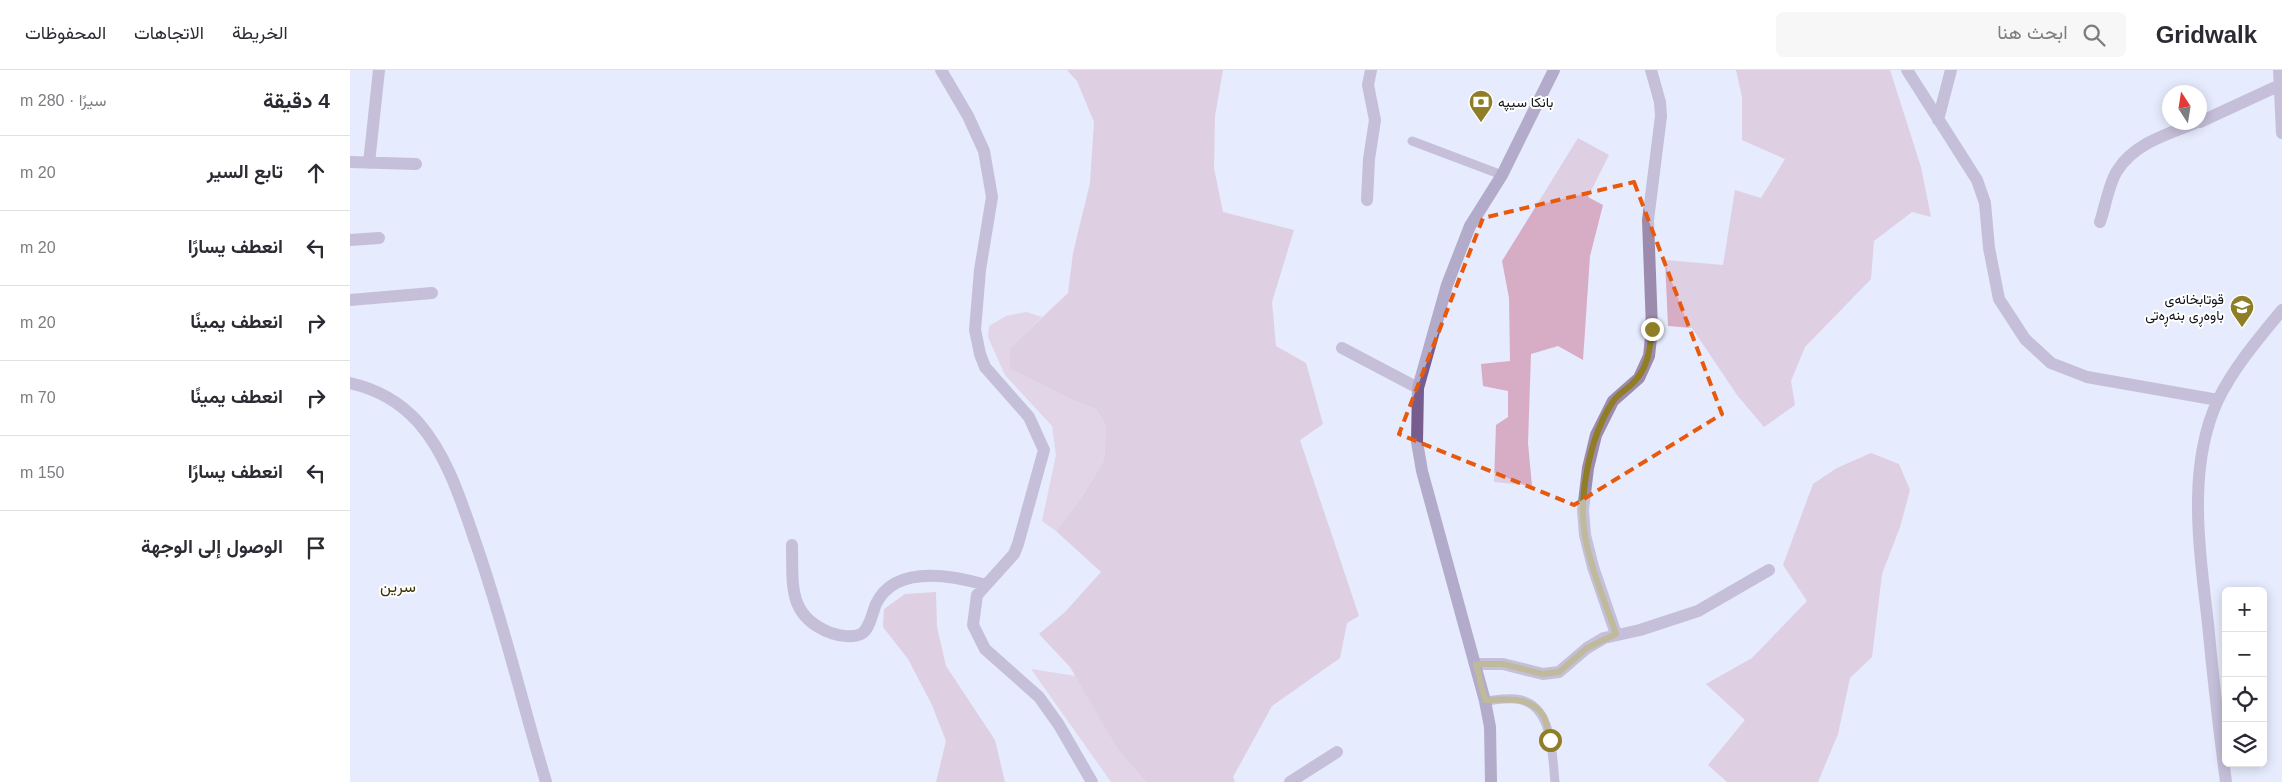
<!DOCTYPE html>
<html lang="ar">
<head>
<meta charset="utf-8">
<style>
	body { margin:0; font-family:Helvetica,Vazirmatn,sans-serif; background:#f7f7f7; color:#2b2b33; direction:rtl }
	.controls { position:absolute; right:15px; bottom:15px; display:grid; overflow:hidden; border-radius:8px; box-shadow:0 2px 12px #0003 }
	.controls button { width:45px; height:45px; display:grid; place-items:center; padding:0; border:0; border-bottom:1px solid #e1e1e2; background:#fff; color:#2b2b33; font:25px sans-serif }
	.compass { position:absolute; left:1812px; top:15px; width:45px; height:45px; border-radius:50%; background:#fff; box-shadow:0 2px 12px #0003; rotate:348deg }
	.stop { position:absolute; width:15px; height:15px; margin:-11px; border:4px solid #8f7e25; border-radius:50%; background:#fff }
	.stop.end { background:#8f7e25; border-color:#fff; box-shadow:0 1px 5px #0008 }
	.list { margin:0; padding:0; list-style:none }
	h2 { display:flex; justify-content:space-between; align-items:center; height:65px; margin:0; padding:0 20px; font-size:21px }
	h2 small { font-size:16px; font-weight:400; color:#7c7c81 }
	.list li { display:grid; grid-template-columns:32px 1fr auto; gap:15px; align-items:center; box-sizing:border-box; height:75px; padding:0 20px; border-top:1px solid #e1e1e2 }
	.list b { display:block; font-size:19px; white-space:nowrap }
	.list em { font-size:16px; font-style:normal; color:#7c7c81 }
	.icon { flex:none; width:28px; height:28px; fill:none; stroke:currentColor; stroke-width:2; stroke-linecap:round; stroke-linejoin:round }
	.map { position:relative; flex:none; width:1932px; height:712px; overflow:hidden; direction:ltr }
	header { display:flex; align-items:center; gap:30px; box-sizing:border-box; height:70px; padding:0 25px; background:#fff; border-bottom:1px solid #e1e1e2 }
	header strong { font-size:24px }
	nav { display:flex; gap:28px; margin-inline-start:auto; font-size:18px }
	.search { width:350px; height:45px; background:#f7f7f7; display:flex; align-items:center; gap:12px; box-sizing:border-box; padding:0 18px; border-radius:8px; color:#7c7c81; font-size:19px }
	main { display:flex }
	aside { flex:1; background:#fff }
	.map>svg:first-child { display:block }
	.green { fill:#debacf }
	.forest { fill:#d6adc4 }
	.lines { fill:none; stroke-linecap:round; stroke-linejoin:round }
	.lane { stroke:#9d8bad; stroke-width:9 }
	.street { stroke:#9d8bad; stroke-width:12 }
	.secondary { stroke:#765d8d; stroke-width:12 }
	.route { stroke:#8f7e25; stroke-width:6 }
	.marked { fill:none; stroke:#e8590c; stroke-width:4; stroke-dasharray:10 6; stroke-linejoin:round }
	.labels { text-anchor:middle; stroke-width:4; stroke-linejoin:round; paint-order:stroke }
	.poi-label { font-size:14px; fill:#111318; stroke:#fff; text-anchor:start }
	.quarter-label { font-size:16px; fill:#383004; stroke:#fff }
</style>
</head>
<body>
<header>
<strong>Gridwalk</strong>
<div class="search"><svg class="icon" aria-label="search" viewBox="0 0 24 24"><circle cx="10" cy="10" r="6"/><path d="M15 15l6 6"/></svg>ابحث هنا</div>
<nav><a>الخريطة</a><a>الاتجاهات</a><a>المحفوظات</a></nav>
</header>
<main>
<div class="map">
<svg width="1932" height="712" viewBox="0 0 1932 712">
	<rect width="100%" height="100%" fill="#e6ebfd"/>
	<!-- green -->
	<path class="green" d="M676,242L692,247L660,278V299L718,328L746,339L756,356L754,390L735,422L706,461L692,451L706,385L702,356L655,305L638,267L639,256L656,246Z
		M681,599L726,606L768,680L796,712H761Z"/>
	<!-- forest -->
	<path class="forest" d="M717,0H873L865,46L864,98L873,142L944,160L922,232L926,276L956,293L973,354L950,370L1009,546L997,553L990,588L922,636L883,707L885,712H796L768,680L720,597L689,564L715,542L751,502L706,461L735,422L754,390L756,356L746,339L718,328L660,299V278L718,223L723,183L740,113L744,52L727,11Z
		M1386,0H1540L1571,97L1581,147L1562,142L1524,171L1521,209L1455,277L1441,311L1445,335L1414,357L1387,325L1342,258L1318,256L1315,190L1373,195L1385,120L1411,128L1435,89L1392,70V27Z
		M1228,68L1259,85L1238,127L1253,135L1240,186L1233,290L1208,276L1181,284L1178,373L1182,416L1144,412L1146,355L1158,347V321L1133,316L1131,294L1160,291L1159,228L1152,191Z
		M1521,383L1549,394L1560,420L1550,457L1532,504L1522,587L1500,608L1488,664L1468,712H1377L1358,695L1395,650L1356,614L1402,588L1457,531L1433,495L1463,414L1487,398Z
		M586,522L587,557L596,596L645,670L655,712H586L596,671L582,635L558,589L533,557L534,539L555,524Z"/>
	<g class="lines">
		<!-- lane -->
		<path class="lane" d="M1062,71L1152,105
			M1135,631C1145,630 1156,628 1166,629C1203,633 1202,683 1205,712"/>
		<!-- street -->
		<path class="street" d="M591,0L618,46L634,81L642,127L630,200L625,260L630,284L635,297L679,347L694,380L668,474L664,484L627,525L623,555L635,579L689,627L709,655L742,712
			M1557,0L1627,110L1635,133L1639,178L1649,229L1675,269L1701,293L1737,307L1868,330
			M1929,0L1932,63
			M1588,50L1601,0
			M1850,52L1930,15
			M0,92L66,94
			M19,93L29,0
			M1017,130L1019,89L1025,50L1018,15L1021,0
			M1750,152C1755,138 1759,113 1767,101C1784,73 1820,63 1848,52
			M0,170L29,168
			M0,230L82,223
			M992,278L1068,318
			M0,313C27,319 50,332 68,352C97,385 111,430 125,471C153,550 172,632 196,712
			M442,475C443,515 437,546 481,563C490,566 503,568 511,564C520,559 522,543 526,534C545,494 601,505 636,515
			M1266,564L1243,497L1235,465L1233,440L1238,398L1246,365L1263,331L1289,308L1299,286L1302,259L1298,150L1311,46L1310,32L1301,0
			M1126,594H1153L1193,604L1209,602L1237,578L1254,568L1290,560L1348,541L1419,500
			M940,712L987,682
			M1876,712C1869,659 1863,607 1858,554C1850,482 1836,398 1868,330C1884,297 1909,268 1932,240"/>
		<!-- secondary -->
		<path class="secondary" d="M1141,712L1140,657L1135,631L1072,401L1067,372L1068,318L1097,215L1120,156L1152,105L1204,0"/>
	</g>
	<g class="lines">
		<!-- route -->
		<path class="route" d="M1200,670C1198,663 1197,653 1194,647C1182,625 1155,630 1135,630L1126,594H1153L1193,604L1209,602L1237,578L1266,564C1255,532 1241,499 1235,466C1228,426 1240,367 1262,333C1266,326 1275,320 1281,315C1298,299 1300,281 1302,259"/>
	</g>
	<!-- marked area -->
	<path d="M0 0H1932V712H0ZM1284,112L1372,344L1224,435L1049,364L1133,148Z" fill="#e6ebfd" fill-opacity=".55" fill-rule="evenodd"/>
	<path class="marked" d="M1284,112L1372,344L1224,435L1049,364L1133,148Z"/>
	<!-- icons -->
	<defs>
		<symbol id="bank-pin" viewBox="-11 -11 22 30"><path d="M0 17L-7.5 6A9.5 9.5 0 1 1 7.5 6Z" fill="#8f7e25" stroke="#fff"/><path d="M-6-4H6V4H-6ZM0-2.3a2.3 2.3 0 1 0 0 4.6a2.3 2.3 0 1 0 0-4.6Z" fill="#fff"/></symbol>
		<symbol id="school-pin" viewBox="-11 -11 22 30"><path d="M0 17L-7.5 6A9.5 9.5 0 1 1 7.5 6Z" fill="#8f7e25" stroke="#fff"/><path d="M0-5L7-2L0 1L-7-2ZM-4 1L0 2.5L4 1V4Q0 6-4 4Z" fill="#fff"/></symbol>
	</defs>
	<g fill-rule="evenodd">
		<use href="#bank-pin" x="1117" y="18" width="28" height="38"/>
		<use href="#school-pin" x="1878" y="223" width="28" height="38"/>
	</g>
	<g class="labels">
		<!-- poi labels -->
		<g class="poi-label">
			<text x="1148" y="37">بانکا سیپە</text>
			<text x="1874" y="234" text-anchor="end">قوتابخانەی<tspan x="1874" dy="16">باوەڕی بنەڕەتی</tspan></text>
		</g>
		<!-- quarter labels -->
		<g class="quarter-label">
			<text x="48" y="522">سرين</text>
		</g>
	</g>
</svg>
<div class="controls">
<button>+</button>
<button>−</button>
<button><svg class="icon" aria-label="locate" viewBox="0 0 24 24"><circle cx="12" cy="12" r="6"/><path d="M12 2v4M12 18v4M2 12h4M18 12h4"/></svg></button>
<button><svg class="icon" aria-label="layers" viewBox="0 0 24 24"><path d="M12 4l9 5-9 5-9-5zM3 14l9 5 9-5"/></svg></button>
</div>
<svg class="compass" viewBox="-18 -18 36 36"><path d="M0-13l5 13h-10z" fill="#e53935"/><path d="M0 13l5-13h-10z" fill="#7c7c81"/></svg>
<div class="stop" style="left:1200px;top:670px"></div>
<div class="stop end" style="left:1302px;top:259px"></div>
</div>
<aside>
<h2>4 دقيقة<small>سيرًا · 280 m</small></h2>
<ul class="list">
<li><svg class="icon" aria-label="ahead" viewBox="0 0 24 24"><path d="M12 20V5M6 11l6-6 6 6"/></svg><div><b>تابع السير</b></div><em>20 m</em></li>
<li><svg class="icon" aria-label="left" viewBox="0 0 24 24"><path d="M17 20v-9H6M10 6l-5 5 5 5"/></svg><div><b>انعطف يسارًا</b></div><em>20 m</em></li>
<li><svg class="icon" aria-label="right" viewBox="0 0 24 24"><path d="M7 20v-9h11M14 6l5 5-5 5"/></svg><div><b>انعطف يمينًا</b></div><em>20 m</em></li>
<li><svg class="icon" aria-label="right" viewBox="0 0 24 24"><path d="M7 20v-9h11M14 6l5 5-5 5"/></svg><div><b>انعطف يمينًا</b></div><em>70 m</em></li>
<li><svg class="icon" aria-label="left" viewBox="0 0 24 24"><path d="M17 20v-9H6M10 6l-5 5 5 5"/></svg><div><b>انعطف يسارًا</b></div><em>150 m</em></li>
<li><svg class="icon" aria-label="arrive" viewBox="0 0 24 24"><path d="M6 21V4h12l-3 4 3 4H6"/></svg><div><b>الوصول إلى الوجهة</b></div></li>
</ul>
</aside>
</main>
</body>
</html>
